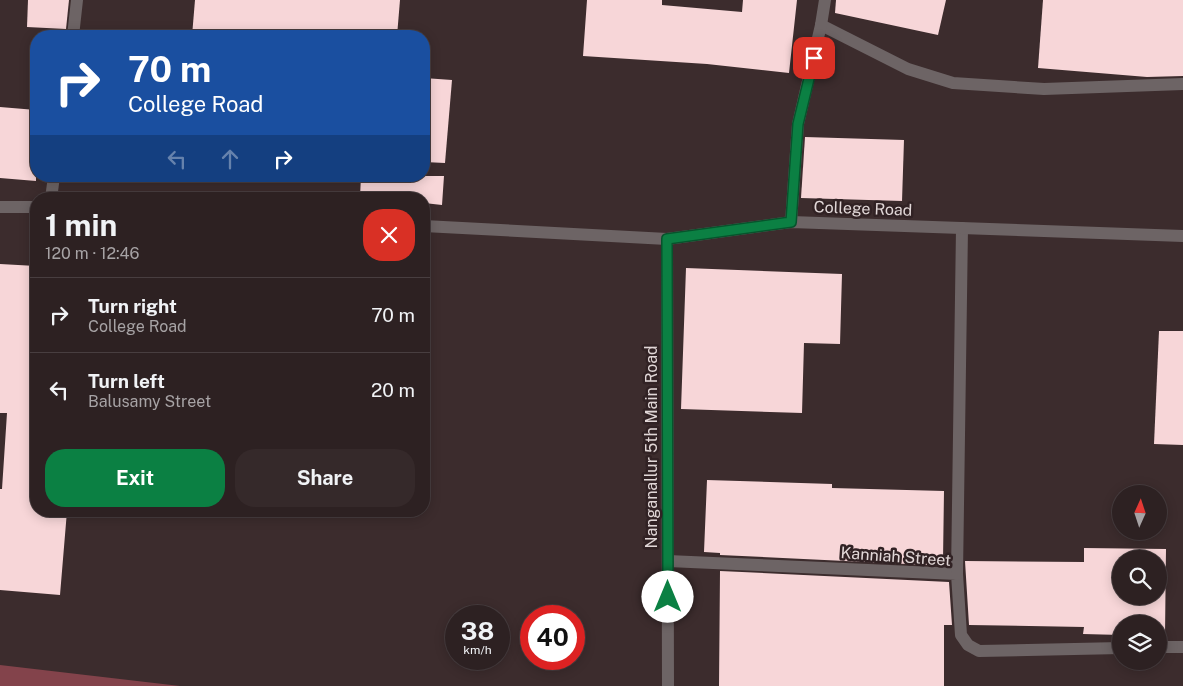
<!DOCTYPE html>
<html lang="en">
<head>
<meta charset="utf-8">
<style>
	:root { --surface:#2d2122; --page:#35292a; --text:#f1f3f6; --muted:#a7a3a5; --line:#483e40; --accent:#0b8043 }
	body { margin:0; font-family:"Public Sans",sans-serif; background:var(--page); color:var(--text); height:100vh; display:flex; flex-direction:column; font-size:19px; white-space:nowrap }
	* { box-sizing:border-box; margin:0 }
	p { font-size:16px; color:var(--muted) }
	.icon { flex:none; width:28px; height:28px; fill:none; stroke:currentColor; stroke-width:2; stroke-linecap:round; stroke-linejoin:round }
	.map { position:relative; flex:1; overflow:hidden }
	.panel { position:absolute; left:30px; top:192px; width:400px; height:325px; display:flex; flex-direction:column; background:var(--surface); border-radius:20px; box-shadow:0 2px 12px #0003,0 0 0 1px var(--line) }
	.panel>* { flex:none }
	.guide { position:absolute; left:30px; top:30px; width:400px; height:152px; border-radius:20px; box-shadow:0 2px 12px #0003,0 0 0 1px var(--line); background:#1a4fa0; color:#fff; overflow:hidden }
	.needle { width:32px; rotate:3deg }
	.fabs { position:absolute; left:1112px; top:485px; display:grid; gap:10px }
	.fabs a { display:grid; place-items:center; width:55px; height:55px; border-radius:50%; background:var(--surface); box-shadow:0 2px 12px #0003,0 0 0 1px var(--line); font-size:25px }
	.speed { position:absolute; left:445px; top:605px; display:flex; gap:10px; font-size:25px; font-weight:700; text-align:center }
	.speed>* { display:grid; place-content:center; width:65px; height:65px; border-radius:50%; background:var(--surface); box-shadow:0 2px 12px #0003,0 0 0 1px var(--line); line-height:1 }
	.speed small { font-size:12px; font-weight:400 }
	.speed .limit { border:8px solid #d22; background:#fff; color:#111 }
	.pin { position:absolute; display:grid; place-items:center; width:42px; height:42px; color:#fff; margin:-21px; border-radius:10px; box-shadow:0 2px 8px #0006 }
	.me { position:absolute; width:55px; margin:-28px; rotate:0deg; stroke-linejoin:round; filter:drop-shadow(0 0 4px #0008) }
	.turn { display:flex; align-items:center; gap:18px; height:105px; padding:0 15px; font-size:22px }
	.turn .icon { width:65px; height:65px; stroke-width:2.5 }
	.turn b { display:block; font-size:35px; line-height:42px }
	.lanes { display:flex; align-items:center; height:48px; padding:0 15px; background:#0003; justify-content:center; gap:25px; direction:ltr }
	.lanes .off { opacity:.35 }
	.round { display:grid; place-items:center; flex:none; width:52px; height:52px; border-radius:20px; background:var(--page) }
	.summary { display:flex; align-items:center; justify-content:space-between; height:85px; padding:0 15px }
	h1 { font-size:30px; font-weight:700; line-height:38px }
	.button { display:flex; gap:10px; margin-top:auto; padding:10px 15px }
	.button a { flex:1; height:58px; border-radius:20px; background:var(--accent); color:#fff; font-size:20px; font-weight:700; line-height:58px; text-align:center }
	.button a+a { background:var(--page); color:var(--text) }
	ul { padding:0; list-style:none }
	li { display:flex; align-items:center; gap:15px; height:75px; padding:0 15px; border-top:1px solid var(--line) }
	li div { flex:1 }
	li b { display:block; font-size:19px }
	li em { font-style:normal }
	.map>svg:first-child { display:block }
	.green { fill:#83434b }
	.building { fill:#f7d6d8; fill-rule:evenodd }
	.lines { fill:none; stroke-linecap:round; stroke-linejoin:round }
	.minor { stroke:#6d6465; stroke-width:12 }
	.tertiary { stroke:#6d6465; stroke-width:12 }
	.route-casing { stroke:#07532c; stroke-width:12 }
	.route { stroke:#0b8043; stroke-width:9 }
	.labels { text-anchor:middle; stroke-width:5; stroke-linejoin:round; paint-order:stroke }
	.street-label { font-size:16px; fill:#e1d7d7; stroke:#312224 }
</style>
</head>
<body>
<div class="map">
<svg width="1183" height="686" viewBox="0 0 1183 686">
	<rect width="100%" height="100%" fill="#3c2c2d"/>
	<polygon class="green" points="0,665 180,686 0,686"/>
	<g class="building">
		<polygon points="28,0 69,0 66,29 27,27"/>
		<polygon points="195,0 400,0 397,36 192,36"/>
		<polygon points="587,0 662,0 662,5 742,12 743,0 797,0 789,73 707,64 583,56"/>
		<polygon points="836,0 946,0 938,35 835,13"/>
		<polygon points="1043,0 1183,0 1183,76 1147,77 1038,68"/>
		<polygon points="424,78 452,80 445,163 424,162"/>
		<polygon points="0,107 36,110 36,181 0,178"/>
		<polygon points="805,137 904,140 902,201 801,198"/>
		<polygon points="361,176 444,176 442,205 424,203 424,199 360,197"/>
		<polygon points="0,264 36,266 36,511 67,511 60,595 0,590 0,489 2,489 7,413 0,413"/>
		<polygon points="686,268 842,274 840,344 804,343 802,413 681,409"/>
		<polygon points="1159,331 1183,331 1183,445 1154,444"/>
		<polygon points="707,480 832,484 832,488 944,491 943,561 949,561 949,566 720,555 720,553 704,552"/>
		<path d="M 1084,548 L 1166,549 L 1165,635 L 1159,635 L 1159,624 L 1121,624 L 1121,635 L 1083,634 L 1084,627 L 969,625 L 965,561 L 1084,562 ZM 1121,559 L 1159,559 L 1159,596 L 1121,596 Z"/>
		<polygon points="720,571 949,582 952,625 944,625 944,686 719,686"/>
	</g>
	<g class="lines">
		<g class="minor">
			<polyline points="821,25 908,69 953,83 1044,89 1183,84"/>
			<polyline points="73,36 77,0"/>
			<polyline points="51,199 54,176"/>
			<polyline points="0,207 36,207"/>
			<polyline points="424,226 667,239"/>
			<polyline points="668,561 957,574 961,635 968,645 979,651 1121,648"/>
			<polyline points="957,574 962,228"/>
			<polyline points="1159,647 1183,647"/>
		</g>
		<g class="tertiary">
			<polyline points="791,222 798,124 821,25 825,0"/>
			<polyline points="668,686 667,239 791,222 1183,236"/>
		</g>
	</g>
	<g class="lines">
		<defs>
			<polyline id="route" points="668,597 667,239 791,222 798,124 814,58"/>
		</defs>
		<use href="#route" class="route-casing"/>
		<use href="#route" class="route"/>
	</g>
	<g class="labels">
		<g class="street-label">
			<text transform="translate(863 208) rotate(2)" y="6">College Road</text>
			<text transform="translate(651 447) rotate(-90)" y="6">Nanganallur 5th Main Road</text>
			<text transform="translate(896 556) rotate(4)" y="6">Kanniah Street</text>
		</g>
	</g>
</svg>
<div class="fabs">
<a><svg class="needle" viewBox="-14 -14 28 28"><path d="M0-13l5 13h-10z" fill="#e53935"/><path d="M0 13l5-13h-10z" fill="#a7a3a5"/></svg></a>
<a><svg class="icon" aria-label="search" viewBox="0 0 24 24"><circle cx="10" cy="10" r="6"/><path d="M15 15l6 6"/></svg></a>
<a><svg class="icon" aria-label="layers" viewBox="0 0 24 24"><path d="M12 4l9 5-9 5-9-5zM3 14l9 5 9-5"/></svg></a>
</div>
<div class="speed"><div>38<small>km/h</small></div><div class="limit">40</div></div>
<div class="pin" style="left:814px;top:58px;background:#d93025"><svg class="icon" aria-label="arrive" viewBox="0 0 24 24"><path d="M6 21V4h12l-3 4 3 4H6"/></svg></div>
<svg class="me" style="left:668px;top:597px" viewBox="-20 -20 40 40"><circle r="19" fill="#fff"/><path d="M0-13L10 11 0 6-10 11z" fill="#0b8043"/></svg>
<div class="guide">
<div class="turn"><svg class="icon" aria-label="right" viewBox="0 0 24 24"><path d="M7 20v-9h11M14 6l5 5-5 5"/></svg><div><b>70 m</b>College Road</div></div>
<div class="lanes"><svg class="icon off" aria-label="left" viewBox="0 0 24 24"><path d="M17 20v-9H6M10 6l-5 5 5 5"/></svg><svg class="icon off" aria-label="ahead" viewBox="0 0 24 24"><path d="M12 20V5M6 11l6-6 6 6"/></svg><svg class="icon" aria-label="right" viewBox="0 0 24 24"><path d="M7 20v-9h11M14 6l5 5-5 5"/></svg></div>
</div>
<section class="panel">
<div class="summary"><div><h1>1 min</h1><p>120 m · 12:46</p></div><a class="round" style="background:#d93025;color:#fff"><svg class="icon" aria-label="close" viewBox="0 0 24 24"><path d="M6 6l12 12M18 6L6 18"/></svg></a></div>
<ul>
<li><svg class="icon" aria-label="right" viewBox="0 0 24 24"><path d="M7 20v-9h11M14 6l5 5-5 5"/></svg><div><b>Turn right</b><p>College Road</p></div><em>70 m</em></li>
<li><svg class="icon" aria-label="left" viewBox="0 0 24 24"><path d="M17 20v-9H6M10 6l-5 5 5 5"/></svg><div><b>Turn left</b><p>Balusamy Street</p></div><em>20 m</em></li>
</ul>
<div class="button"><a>Exit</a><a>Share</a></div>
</section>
</div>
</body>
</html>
